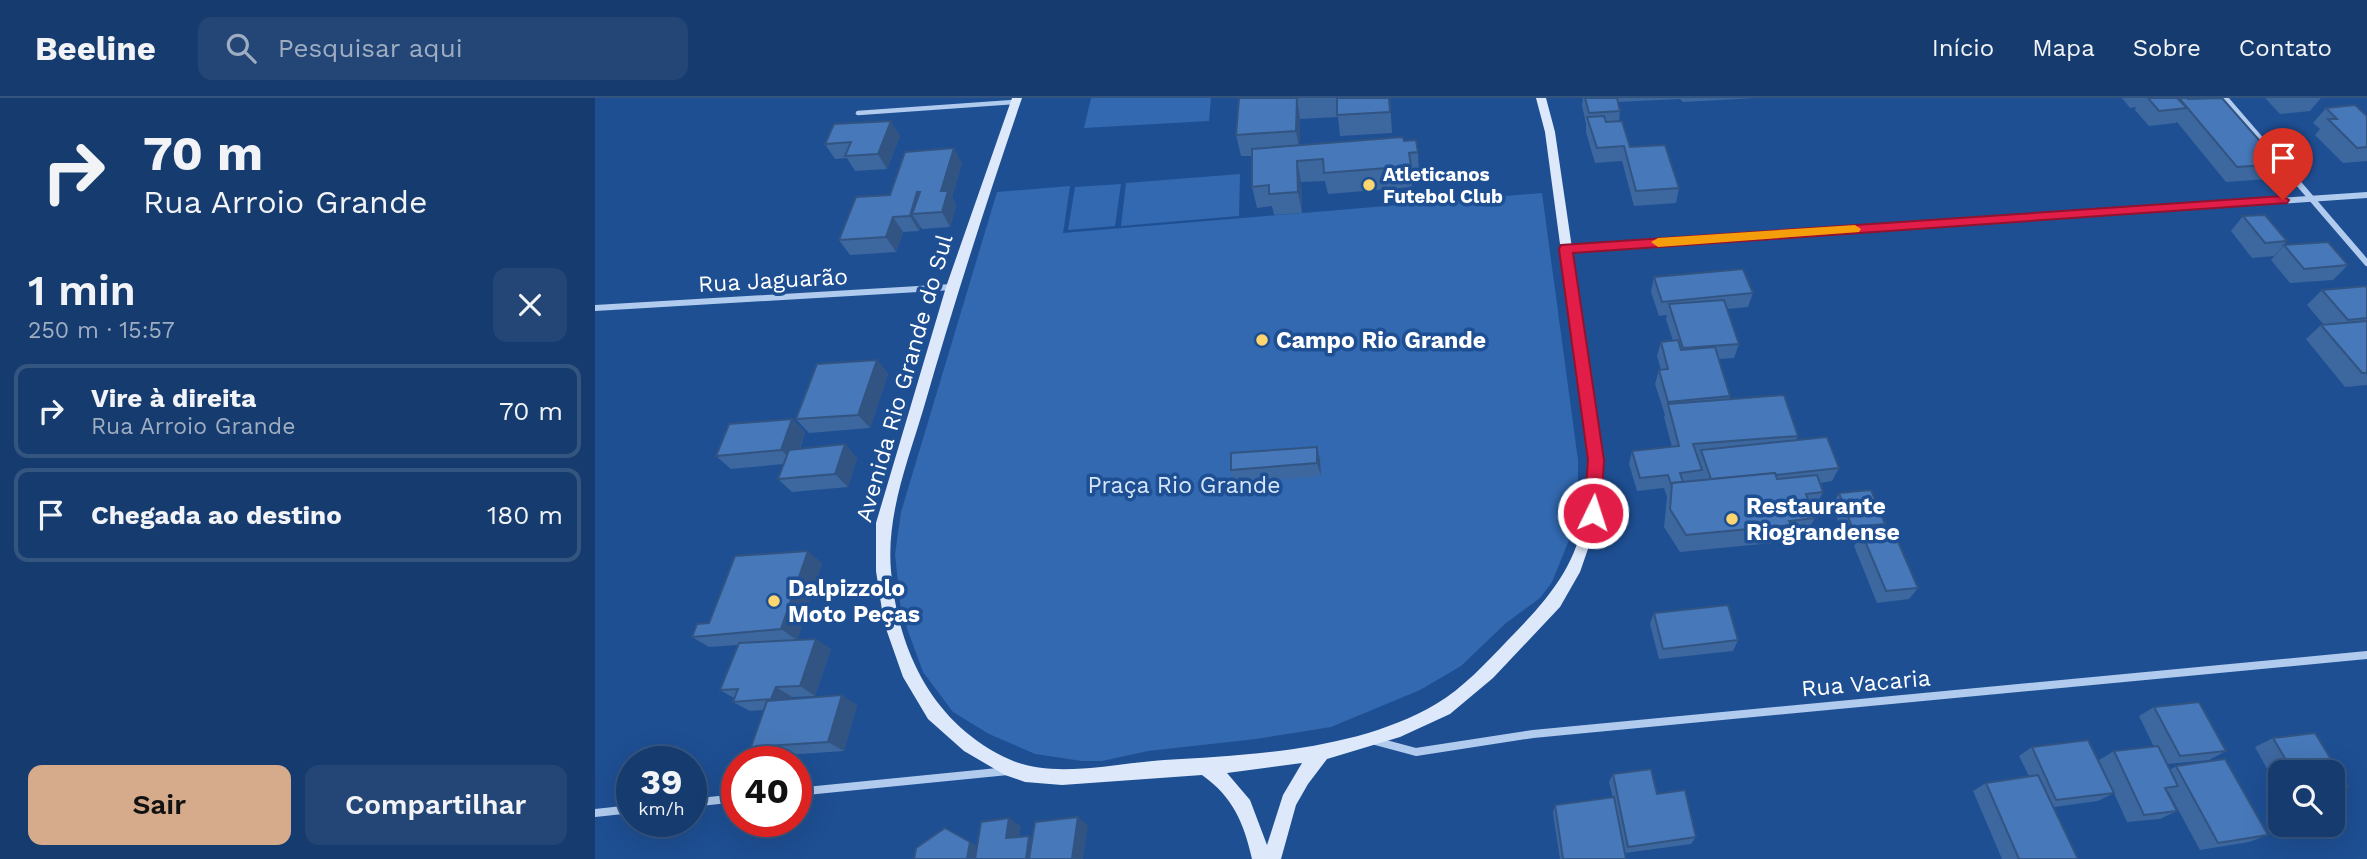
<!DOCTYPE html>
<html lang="pt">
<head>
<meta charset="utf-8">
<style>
	:root { --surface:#163b6e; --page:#234676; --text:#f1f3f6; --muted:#9eadc2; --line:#355581; --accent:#d6ab8b }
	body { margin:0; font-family:"Work Sans",sans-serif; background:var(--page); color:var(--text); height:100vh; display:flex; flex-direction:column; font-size:26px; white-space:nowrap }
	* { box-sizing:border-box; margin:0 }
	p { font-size:23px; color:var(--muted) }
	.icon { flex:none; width:38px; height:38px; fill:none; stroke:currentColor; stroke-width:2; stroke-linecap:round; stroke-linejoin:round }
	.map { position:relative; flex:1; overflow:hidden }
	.sheet { display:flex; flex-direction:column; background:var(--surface); width:595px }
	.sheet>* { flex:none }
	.hud { background:#163b6e; color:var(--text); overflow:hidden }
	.buttons { position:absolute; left:1673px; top:662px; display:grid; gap:14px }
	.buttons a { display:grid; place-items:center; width:77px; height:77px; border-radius:14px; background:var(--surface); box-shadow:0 7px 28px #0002,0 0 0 2px var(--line); font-size:35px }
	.speed { position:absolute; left:21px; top:648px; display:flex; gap:14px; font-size:35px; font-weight:700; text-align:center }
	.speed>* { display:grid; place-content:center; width:91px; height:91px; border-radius:50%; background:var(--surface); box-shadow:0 7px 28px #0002,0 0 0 2px var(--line); line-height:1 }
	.speed small { font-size:18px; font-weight:400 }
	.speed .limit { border:10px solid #d22; background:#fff; color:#111 }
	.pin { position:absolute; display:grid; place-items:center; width:60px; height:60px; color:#fff; margin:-72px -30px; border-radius:50% 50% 50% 0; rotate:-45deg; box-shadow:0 0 7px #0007 }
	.pin .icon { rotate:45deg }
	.me { position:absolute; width:77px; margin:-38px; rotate:4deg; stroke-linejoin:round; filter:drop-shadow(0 0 5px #0008) }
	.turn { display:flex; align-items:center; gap:24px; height:147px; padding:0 28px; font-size:32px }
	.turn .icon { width:91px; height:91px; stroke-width:2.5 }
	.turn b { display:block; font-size:49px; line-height:60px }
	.round { display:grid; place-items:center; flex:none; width:74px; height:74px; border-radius:14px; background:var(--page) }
	.headline { display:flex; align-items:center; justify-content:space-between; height:119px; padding:0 28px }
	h1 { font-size:42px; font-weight:600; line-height:52px }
	.primary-button { display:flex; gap:14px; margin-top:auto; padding:14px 28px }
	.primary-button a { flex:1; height:80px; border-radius:14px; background:var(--accent); color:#111; font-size:28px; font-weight:600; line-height:80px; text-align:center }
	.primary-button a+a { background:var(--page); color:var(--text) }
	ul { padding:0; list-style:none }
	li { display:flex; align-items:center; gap:21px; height:94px; margin:0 14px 10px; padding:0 14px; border:4px solid var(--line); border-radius:14px }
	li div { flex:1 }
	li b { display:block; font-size:26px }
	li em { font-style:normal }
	header { display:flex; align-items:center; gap:42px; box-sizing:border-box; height:98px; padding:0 35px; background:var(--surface); border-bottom:2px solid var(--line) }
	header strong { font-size:33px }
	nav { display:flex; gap:38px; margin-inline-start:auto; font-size:24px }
	.search { width:490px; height:63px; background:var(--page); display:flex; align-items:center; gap:18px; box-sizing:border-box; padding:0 24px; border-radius:14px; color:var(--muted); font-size:26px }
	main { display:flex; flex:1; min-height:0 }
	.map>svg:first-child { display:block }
	.green { fill:#3269b0 }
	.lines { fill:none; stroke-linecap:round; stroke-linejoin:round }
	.lane { stroke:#b0cbee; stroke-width:4.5 }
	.street-far1 { stroke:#b0cbee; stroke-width:6 }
	.street { stroke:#b0cbee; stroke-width:8 }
	.secondary { fill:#dde9fa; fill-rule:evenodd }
	.wall { fill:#3d679f }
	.shaded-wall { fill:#325482 }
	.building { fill:#4778b9; stroke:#325482; stroke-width:2 }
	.route { fill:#e11d48; stroke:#92132f; stroke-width:2 }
	.slow { fill:#f59e0b }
	.poi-dot { fill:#fdd66f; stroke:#1e4f93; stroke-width:2.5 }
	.labels { text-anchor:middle; stroke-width:7; stroke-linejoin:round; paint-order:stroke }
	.far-poi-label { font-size:19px; font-weight:bold; fill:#fff; stroke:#1e4f93; text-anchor:start }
	.street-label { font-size:23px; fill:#fff; stroke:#1e4f93 }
	.poi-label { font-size:23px; font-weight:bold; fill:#fff; stroke:#1e4f93; text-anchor:start }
	.park-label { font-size:23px; fill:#d6e6fa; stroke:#1e4f93 }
</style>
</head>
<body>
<header>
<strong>Beeline</strong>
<div class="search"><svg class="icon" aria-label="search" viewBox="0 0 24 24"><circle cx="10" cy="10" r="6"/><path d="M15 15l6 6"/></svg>Pesquisar aqui</div>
<nav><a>Início</a><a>Mapa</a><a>Sobre</a><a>Contato</a></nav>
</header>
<main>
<section class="sheet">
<div class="hud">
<div class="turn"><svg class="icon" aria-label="right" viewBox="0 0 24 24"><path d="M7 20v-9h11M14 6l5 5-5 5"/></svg><div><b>70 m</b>Rua Arroio Grande</div></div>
</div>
<div class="headline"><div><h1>1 min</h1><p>250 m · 15:57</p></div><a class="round"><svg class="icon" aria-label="close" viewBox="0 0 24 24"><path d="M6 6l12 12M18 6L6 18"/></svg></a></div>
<ul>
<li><svg class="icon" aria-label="right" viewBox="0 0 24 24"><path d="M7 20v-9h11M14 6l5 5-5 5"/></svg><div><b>Vire à direita</b><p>Rua Arroio Grande</p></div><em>70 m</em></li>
<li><svg class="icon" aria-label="arrive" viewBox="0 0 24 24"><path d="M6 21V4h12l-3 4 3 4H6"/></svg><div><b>Chegada ao destino</b></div><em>180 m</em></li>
</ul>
<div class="primary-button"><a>Sair</a><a>Compartilhar</a></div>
</section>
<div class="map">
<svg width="1772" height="761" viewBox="0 0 1772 761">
	<rect width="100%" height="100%" fill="#1e4f93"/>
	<g class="green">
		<polygon points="496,0 616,0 614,23 489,30"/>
		<polygon points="645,76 644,118 526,128 531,85"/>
		<polygon points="526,86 520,128 473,132 480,89"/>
		<polygon points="475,88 468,135 947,95 983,362 983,420 957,484 945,500 911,525 866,568 825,592 736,629 661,641 553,653 507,663 487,663 440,656 394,636 358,614 328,574 306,514 300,456 306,414 402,94"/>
	</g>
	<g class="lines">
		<polyline class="lane" points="263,15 419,4"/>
		<g class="street-far1">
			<polyline points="1630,0 1772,165"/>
			<polyline points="970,151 1772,97"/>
			<polyline points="0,210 357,189"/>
		</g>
		<g class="street">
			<polyline points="780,643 821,654 938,636 1772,557"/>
			<polyline points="201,694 413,673"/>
			<polyline points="96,705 142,700"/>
			<polyline points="0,715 37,711"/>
		</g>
		<path class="secondary" d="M 417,0 L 427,0 C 392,102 359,205 329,309 C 313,363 291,417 296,473 C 303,554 339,628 416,662 C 458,681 523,665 569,662 C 657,657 763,652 841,606 C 868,590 890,566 912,543 C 952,502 980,472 991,413 C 994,397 993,379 994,362 L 950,34 L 941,0 L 951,0 L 960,34 L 1008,362 L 1007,402 L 1003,422 L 985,474 L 965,509 L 898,580 L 855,616 L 805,639 L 732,661 L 713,686 L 701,707 L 686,761 L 657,761 C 649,725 638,699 607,677 L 467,687 L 430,684 L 410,677 L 369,653 L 333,621 L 308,579 L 289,525 L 281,473 L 281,425 L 351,189 ZM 707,665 L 688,697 L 672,747 L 655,702 L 632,675 Z"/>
	</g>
	<g class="wall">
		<polygon points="644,0 795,0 797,35 745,38 743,19 705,21 705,47 809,43 823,54 824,76 816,76 817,89 733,96 730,83 706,84 707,115 679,117 677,108 662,110 657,89 657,58 646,58 641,37"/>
		<polygon points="988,0 1161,0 1088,4 1085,1 1023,4 1025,13 1024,23 1035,49 1084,90 1081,105 1039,108 1027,63 1000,65 991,34 991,26 987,7"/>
		<polygon points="1527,0 1592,0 1685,66 1673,81 1631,84 1582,24 1581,25 1554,28 1540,12 1541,9 1535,10"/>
		<polygon points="1670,0 1726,0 1715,13 1685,16"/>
		<polygon points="1731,10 1772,18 1772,63 1748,65 1720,37 1725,31 1718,25"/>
		<polygon points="305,38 292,71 260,73 252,60 240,61 230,46"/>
		<polygon points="367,65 357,99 361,107 355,129 327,131 325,128 324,133 308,134 301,154 255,157 244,142 295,97"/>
		<polygon points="1648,118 1692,143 1679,158 1657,160 1636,133"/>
		<polygon points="1689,147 1753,167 1738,182 1695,185 1676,162"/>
		<polygon points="1059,179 1158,195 1153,209 1132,211 1144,246 1139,260 1124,261 1135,298 1134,301 1203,338 1201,343 1244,370 1237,383 1225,385 1228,394 1219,412 1217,412 1220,420 1210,438 1189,440 1187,444 1085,454 1069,429 1072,399 1069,390 1042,393 1034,366 1037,353 1077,349 1069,319 1070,317 1060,286 1064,272 1066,272 1062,258 1066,244 1078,243 1071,221 1072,217 1064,218 1056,194"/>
		<polygon points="1772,188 1772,287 1750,289 1711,241 1726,227 1729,227 1712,207 1727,192"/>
		<polygon points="282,262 293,276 275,330 214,335 201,321"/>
		<polygon points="197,321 210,334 205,351 250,346 262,360 253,389 197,394 183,381 189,366 136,371 121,358"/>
		<polygon points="722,349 725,362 726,378 641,385 636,372"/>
		<polygon points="1244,395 1290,426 1285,434 1323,490 1314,501 1282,505 1259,448 1264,440 1250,441 1237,408"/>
		<polygon points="227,465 202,542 236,551 220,598 197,599 196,601 262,607 249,653 174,658 156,649 169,612 155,613 138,604 139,600 125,592 143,547 114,549 97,539 114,525"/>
		<polygon points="1059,515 1143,542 1138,553 1064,561 1055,526"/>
		<polygon points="1559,609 1631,653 1614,662 1572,666 1575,672 1581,668 1673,737 1654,744 1605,752 1573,693 1572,694 1582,713 1565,721 1532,724 1504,662 1519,653 1559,649 1544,618"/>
		<polygon points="1720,635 1753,689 1738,696 1738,674 1685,674 1685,694 1660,649 1678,640"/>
		<polygon points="1437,649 1519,695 1503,703 1459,709 1483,761 1407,761 1378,693 1391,685 1434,678 1424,658"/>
		<polygon points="1018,676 1062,696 1101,739 1096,746 1030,755 1031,761 965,761 958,715 960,707 1018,700 1014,684"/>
	</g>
	<g class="shaded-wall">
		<polygon points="702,0 705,21 705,55 701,33"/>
		<polygon points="296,23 305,38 292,71 283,56"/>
		<polygon points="359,50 367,65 357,99 361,107 355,129 347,114 346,93"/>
		<polygon points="702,63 706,84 707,115 703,94"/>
		<polygon points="322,94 331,109 317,116 325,128 324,133 315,118"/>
		<polygon points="298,119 308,134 301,154 291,139"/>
		<polygon points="282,262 293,276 275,330 263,317"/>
		<polygon points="197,321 210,334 200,365 186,352"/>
		<polygon points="250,346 262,360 253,389 240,376"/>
		<polygon points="722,349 725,362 726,378 722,365"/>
		<polygon points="213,453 227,465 202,542 186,531"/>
		<polygon points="221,541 236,551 220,598 205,588"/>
		<polygon points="181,589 197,599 192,611 176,601"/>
		<polygon points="247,597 262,607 249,653 233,644"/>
		<polygon points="483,719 493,727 488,761 477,761"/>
		<polygon points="414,720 426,728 423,747 411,740"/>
		<polygon points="434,738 445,745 443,761 431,761"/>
		<polygon points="375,744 388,751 386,761 372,761"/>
	</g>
	<g class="building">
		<polygon points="644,0 702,0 701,33 641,37"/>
		<polygon points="742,0 794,0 795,14 742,17"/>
		<polygon points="990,0 1022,0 1025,13 994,15"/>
		<polygon points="1553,0 1592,0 1593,1 1627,0 1685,66 1642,69 1585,1 1583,1 1592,10 1564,13"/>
		<polygon points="1760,7 1772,18 1772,49 1762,50 1733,21 1742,21 1731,10"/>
		<polygon points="1009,18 1011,24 1027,23 1035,49 1070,47 1084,90 1041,93 1029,48 1002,50 992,19"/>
		<polygon points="296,23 283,56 250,58 256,44 230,46 239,26"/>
		<polygon points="808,39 809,43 821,42 823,54 814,55 816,68 729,75 728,61 702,63 703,94 674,96 674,87 657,89 657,51"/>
		<polygon points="359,50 346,93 353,93 347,114 317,116 325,94 322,94 315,118 298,119 291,139 244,142 261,99 295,97 310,54"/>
		<polygon points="1670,117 1692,143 1670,145 1648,118"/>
		<polygon points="1733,144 1753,167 1709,171 1689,147"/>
		<polygon points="1148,171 1158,195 1067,204 1059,179"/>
		<polygon points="1772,188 1772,220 1753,222 1727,192"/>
		<polygon points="1129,202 1144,246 1088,250 1074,206"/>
		<polygon points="1772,223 1772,275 1767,275 1726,227"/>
		<polygon points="1083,242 1086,252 1120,249 1135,298 1073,304 1064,272 1073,271 1066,244"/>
		<polygon points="282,262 263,317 201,321 222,266"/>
		<polygon points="1189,297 1203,338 1098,346 1107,372 1085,375 1088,384 1077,385 1076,386 1073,377 1045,380 1037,353 1084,348 1073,306"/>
		<polygon points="197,321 186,352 121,358 134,326"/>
		<polygon points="1232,339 1244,370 1181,377 1180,375 1116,381 1106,352"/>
		<polygon points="250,346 240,376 183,381 194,352"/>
		<polygon points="722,349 722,365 636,372 636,355"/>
		<polygon points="1180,375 1182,381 1222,377 1228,394 1211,396 1220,420 1194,423 1196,427 1091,437 1075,411 1077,385"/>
		<polygon points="1276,392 1290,426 1257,429 1244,395"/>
		<polygon points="1298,432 1323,490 1291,493 1267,436"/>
		<polygon points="213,453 186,531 97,539 102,526 114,525 140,458"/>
		<polygon points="1133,507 1143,542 1068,551 1059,515"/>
		<polygon points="221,541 205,588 181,589 176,601 138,604 143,591 125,592 144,545"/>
		<polygon points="247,597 233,644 156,649 172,603"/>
		<polygon points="1604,604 1631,653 1585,658 1559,609"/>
		<polygon points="1720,635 1753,689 1738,692 1738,674 1698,674 1678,640"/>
		<polygon points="1493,642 1519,695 1461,702 1437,649"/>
		<polygon points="1563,648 1583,688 1570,690 1582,713 1549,717 1519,653"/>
		<polygon points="1630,661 1673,737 1623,745 1581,668"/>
		<polygon points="1056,671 1062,696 1090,692 1101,739 1033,749 1018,676"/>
		<polygon points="1443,677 1483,761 1424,761 1391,685"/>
		<polygon points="1019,699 1031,761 968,761 960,707"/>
		<polygon points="483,719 477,761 434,761 440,724"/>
		<polygon points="414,720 411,740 434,738 431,761 380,761 386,724"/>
		<polygon points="350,730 375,744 372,761 319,761 321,750"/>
	</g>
	<polygon class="route" points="1688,98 1694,102 1692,105 978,155 1009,362 1006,415 1003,420 992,420 989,415 993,362 964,151 966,147"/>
	<polygon class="slow" points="1260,127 1266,131 1264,134 1063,149 1056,144 1063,140"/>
	<g class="poi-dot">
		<circle cx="774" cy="87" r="7"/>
		<circle cx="667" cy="242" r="7"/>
		<circle cx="1137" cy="421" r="7"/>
		<circle cx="179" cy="503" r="7"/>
	</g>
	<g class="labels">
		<g class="far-poi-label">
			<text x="788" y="83">Atleticanos<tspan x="788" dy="22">Futebol Club</tspan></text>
		</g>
		<g class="street-label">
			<text transform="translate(178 182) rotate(-3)" y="8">Rua Jaguarão</text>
			<text transform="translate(309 280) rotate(-74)" y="8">Avenida Rio Grande do Sul</text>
			<text transform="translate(1271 585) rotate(-5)" y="8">Rua Vacaria</text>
		</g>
		<g class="poi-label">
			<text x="681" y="250">Campo Rio Grande</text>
			<text x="1151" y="416">Restaurante<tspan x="1151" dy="26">Riograndense</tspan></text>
			<text x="193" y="498">Dalpizzolo<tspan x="193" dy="26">Moto Peças</tspan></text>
		</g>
		<g class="park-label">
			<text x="589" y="395">Praça Rio Grande</text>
		</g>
	</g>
</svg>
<div class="buttons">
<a><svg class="icon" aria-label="search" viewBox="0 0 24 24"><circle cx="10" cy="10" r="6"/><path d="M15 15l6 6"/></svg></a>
</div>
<div class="speed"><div>39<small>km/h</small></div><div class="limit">40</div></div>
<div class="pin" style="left:1688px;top:102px;background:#d93025"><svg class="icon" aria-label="arrive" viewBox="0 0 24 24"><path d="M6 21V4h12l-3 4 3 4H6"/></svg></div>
<svg class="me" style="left:998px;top:415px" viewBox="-20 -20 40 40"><circle r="17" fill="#e11d48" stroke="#fff" stroke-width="3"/><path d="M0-11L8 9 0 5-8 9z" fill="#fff"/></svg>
</div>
</main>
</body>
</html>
